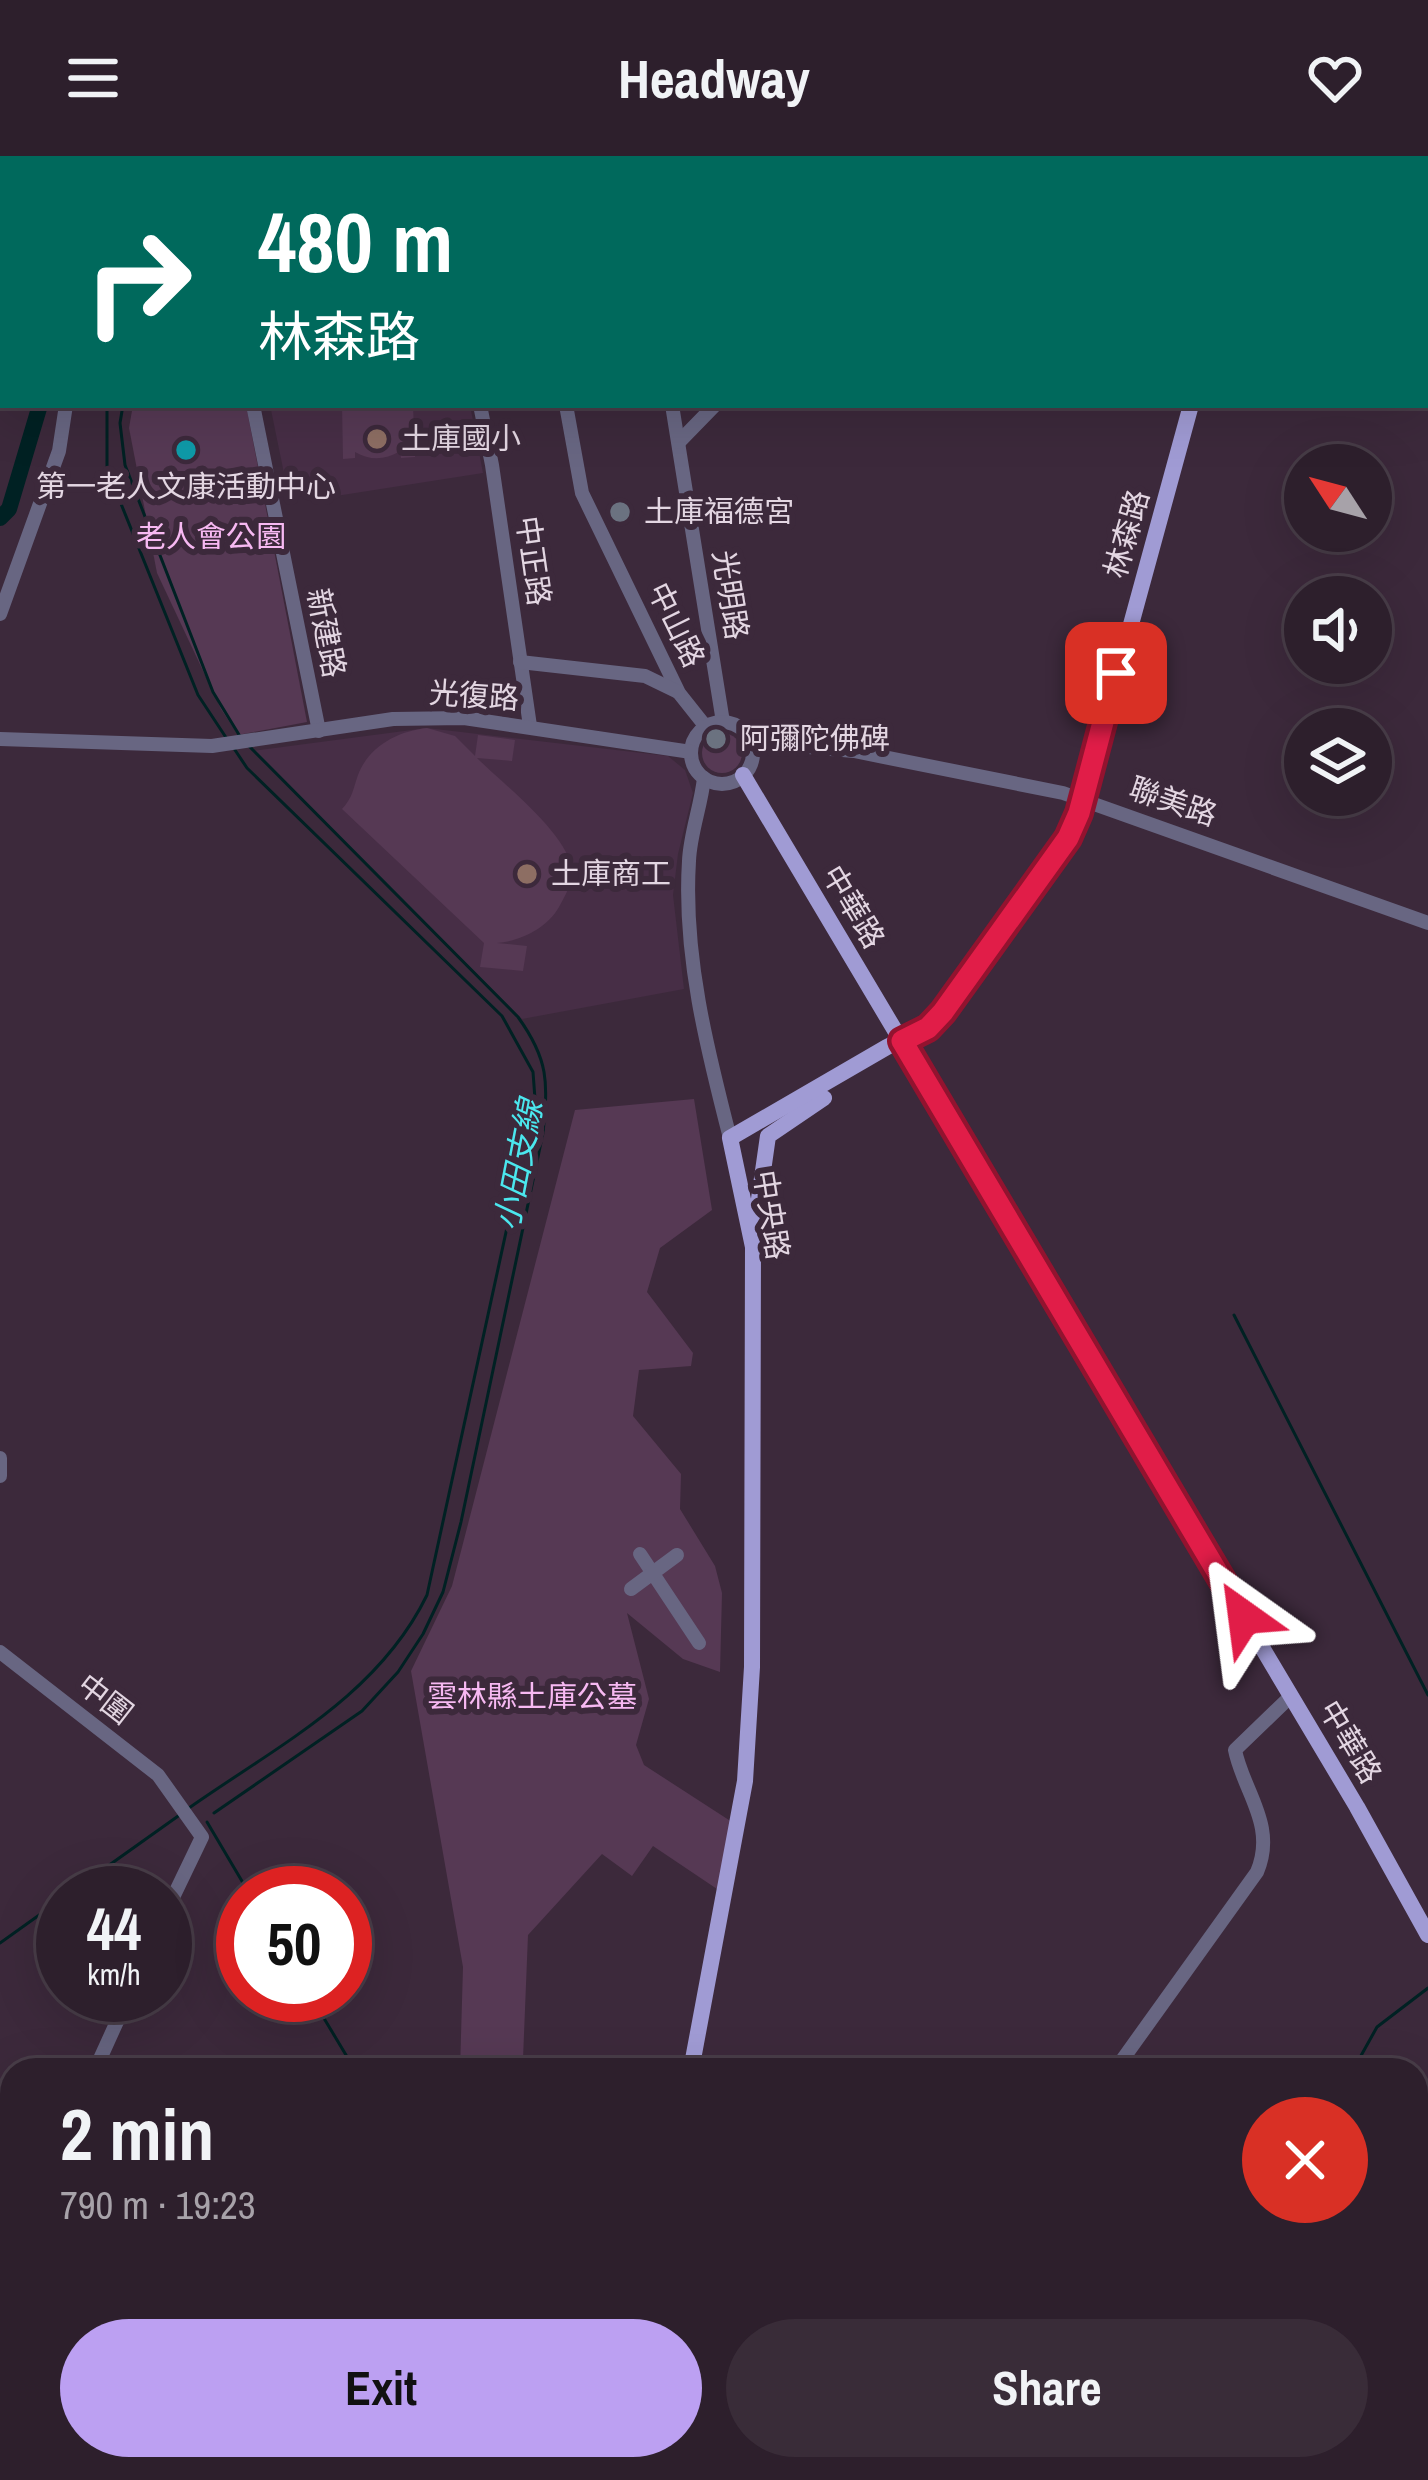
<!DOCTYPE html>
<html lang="en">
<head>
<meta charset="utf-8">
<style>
	:root { --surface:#2d1f2c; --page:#392c38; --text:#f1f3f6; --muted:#a7a2a9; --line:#483d48; --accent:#bca0f2 }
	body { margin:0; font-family:"Archivo Narrow","Noto Sans TC",sans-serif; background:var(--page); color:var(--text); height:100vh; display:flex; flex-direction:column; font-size:45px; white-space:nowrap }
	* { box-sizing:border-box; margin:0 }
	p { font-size:39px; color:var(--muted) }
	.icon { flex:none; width:66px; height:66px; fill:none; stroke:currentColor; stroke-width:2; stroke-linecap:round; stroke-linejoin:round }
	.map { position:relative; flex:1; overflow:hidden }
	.sheet { position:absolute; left:0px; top:1902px; width:1428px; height:423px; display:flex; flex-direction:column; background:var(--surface); border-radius:36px 36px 0 0; box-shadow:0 12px 48px #0002,0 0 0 3px var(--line) }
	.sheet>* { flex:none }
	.hud { position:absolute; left:0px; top:0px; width:1428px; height:252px; box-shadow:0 12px 48px #0002,0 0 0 3px var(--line); background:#00695c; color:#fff; overflow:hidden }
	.needle { width:78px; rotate:306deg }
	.buttons { position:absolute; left:1284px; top:288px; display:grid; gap:24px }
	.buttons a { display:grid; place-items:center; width:108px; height:108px; border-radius:50%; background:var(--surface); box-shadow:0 12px 48px #0002,0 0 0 3px var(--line); font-size:60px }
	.speed { position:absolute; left:36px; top:1710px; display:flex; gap:24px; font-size:60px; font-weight:700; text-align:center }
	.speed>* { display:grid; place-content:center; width:156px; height:156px; border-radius:50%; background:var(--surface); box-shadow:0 12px 48px #0002,0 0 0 3px var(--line); line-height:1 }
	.speed small { font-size:30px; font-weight:400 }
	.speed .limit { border:18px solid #d22; background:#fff; color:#111 }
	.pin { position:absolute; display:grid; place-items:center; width:102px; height:102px; color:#fff; margin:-51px; border-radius:24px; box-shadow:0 6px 18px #0006 }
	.me { position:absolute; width:132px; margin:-66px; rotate:329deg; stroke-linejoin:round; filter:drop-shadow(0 0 9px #0008) }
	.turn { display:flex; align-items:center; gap:42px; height:252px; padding:0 60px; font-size:54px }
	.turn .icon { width:156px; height:156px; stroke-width:2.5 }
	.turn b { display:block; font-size:84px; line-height:102px }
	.round { display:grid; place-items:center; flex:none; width:126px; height:126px; border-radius:63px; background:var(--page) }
	.head { display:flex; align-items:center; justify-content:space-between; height:204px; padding:0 60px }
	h1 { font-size:72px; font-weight:800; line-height:90px }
	.action { display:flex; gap:24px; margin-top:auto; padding:24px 60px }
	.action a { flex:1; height:138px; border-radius:72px; background:var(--accent); color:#111; font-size:48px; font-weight:800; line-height:138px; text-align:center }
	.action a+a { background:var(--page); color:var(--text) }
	header { display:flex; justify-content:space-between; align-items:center; height:156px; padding:0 60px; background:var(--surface); font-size:54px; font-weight:800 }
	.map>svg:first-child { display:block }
	.built { fill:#472e46 }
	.green { fill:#563954 }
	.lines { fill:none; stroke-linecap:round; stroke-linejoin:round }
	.stream { stroke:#002123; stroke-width:3 }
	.river { stroke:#002123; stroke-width:16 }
	.minor { stroke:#686682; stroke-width:14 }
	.major { stroke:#a09bd4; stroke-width:16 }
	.route-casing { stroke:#92132f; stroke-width:30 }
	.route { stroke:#e11d48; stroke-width:21 }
	.education-dot { fill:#8d6e63; stroke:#3c293b; stroke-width:4.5 }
	.culture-dot { fill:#0f9aa8; stroke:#3c293b; stroke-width:4.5 }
	.worship-dot { fill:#6b7280; stroke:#3c293b; stroke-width:4.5 }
	.labels { text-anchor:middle; stroke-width:12; stroke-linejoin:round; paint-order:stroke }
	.poi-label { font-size:30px; fill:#e3d6e2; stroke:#3c293b; text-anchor:start }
	.street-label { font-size:30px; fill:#e3d6e2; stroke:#3c293b }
	.park-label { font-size:30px; fill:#f7b9f2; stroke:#3c293b }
	.water-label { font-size:33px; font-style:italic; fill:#4be7ee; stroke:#3c293b }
</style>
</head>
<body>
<header><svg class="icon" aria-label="menu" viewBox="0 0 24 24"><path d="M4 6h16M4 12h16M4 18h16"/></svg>Headway<svg class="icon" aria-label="heart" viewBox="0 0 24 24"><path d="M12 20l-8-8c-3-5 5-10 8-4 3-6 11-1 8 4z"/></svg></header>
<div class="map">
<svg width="1428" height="2324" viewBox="0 0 1428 2324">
	<rect width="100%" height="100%" fill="#3c293b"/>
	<g class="built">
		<polygon points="270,249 470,249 483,317 336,340 328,321 286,327"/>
		<polygon points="427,572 668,600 685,614 693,637 678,698 673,739 684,833 522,863 252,595"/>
	</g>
	<g class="green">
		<polygon points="133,249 246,249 307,566 238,579 221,553 157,417 129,272"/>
		<path d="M 342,249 L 413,249 L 415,301 L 401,302 L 400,295 C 385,304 371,305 355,296 L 355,302 L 343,303 Z"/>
		<path d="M 427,572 L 455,580 L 475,600 L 478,579 L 515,584 L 512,605 L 477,602 C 502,627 571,680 572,716 C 572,728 565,740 559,751 C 547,772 521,785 497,787 L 527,790 L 523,815 L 480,811 L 484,787 L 342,653 C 353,641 353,633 358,619 C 369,590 398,575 427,572 Z"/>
		<circle cx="722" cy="597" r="20"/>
		<polygon points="694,943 712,1054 660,1092 647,1136 693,1197 691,1210 639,1214 633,1260 681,1318 680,1353 715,1410 722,1437 720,1516 683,1503 627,1457 649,1543 636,1589 644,1609 732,1666 720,1735 653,1690 632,1720 602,1698 528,1779 523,1903 541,1914 460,1914 463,1811 411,1515 452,1430 575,954"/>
	</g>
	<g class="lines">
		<g class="stream">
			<polyline points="133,0 134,3"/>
			<polyline points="146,0 147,3"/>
			<polyline points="107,249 107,313 198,539 227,583"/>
			<polyline points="123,249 120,267 125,309 213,536 241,582"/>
			<polyline points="1234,1159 1428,1539"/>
			<path d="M 189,1652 C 277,1590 378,1540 427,1439 L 535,943 L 533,916 L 502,860 L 247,612 L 233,591"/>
			<path d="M 214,1657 L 362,1555 L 398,1516 L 423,1478 L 443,1436 L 461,1366 L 543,977 C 548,926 549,904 518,861 L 248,589"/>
			<polyline points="207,1666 249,1737"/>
			<polyline points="70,1737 181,1658"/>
			<polyline points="0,1787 63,1742"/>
			<polyline points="310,1839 355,1914"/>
			<polyline points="1353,1914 1377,1871 1428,1832"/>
			<polyline points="255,2324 263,2313"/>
			<polyline points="472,2324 478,2313"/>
			<polyline points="1118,2324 1124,2313"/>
		</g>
		<g class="river">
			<polyline points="46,0 47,3"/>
			<polyline points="0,362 9,353 40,249"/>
		</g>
		<g class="minor">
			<polyline points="203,0 203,3"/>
			<polyline points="431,0 432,3"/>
			<polyline points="531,0 532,3"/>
			<polyline points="627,0 628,3"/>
			<polyline points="909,0 914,3"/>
			<polyline points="474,3 485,0"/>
			<polyline points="0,144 3,143"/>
			<polyline points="253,249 319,575"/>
			<polyline points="480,249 492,309 530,570"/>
			<polyline points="566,249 582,337 679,537 706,571"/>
			<polyline points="672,249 723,566"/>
			<polyline points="679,286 715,249"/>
			<polyline points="0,458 59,295 66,249"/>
			<polyline points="520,506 645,520 678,536"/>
			<circle cx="722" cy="597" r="31"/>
			<polyline points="0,583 212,590 393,563 464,562 691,596"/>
			<polyline points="751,586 854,595 1063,637 1428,767"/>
			<path d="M 704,622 C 701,650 690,678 689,705 C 683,798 707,893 730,982"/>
			<polyline points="0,1302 0,1320"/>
			<polyline points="640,1398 699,1487"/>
			<polyline points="631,1433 677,1399"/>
			<polyline points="0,1496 158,1619 202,1681 165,1758"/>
			<polyline points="95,1914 129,1839"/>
			<path d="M 1115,1914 L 1257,1716 C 1277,1669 1243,1635 1235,1594 L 1291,1540"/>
			<polyline points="0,2101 12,2077"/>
			<polyline points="484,2324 489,2313"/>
			<polyline points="841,2324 849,2313"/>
		</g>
		<g class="major">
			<polyline points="1259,3 1259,0"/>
			<polyline points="743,619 1357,1651 1428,1779"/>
			<polyline points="755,1071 768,980 824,942"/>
			<polyline points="691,1914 745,1625 752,1511 753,1091 730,982 887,891 928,871 1068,682 1083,644 1191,249"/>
			<polyline points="607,2324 608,2313"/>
		</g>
	</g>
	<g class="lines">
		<defs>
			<polyline id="route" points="1116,517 1079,657 1068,682 943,856 928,872 902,885 1244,1461"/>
		</defs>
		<use href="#route" class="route-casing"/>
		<use href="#route" class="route"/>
	</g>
	<g class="education-dot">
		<circle cx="377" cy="283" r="12"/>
		<circle cx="527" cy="718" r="12"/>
	</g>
	<circle class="culture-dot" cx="186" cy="294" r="12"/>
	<g class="worship-dot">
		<circle cx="620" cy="356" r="12"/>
		<circle cx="716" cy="583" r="12"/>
	</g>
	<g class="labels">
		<g class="poi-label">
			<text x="401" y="293">土庫國小</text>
			<text x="186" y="341" text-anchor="middle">第一老人文康活動中心</text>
			<text x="644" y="366">土庫福德宮</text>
			<text x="740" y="593">阿彌陀佛碑</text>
			<text x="551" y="728">土庫商工</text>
		</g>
		<g class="street-label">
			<text transform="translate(1127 378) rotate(-74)" y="10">林森路</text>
			<text transform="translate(533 405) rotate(82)" y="10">中正路</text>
			<text transform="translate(730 439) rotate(81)" y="10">光明路</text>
			<text transform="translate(676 469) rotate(64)" y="10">中山路</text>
			<text transform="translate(326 477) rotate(79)" y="10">新建路</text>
			<text transform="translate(474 540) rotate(4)" y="10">光復路</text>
			<text transform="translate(1173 646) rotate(19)" y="10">聯美路</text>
			<text transform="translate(853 751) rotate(59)" y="10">中華路</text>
			<text transform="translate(771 1059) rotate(81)" y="10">中央路</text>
			<text transform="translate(105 1543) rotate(38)" y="10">中圍</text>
			<text transform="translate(1350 1586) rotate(59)" y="10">中華路</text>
		</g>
		<g class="park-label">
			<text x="211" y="391">老人會公園</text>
			<text x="532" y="1551">雲林縣土庫公墓</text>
		</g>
		<g class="water-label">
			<text transform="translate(518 1009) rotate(-79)" y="12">小田支線</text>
		</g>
	</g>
</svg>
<div class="buttons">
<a><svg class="needle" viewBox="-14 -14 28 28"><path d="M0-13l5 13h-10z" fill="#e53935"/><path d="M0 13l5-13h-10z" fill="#a7a2a9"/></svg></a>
<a><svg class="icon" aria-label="sound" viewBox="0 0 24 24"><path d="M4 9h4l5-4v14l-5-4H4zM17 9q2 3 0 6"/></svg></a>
<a><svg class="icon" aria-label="layers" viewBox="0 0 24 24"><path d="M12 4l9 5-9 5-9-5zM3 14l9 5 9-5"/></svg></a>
</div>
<div class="speed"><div>44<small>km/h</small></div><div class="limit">50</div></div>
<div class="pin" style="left:1116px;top:517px;background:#d93025"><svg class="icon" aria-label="arrive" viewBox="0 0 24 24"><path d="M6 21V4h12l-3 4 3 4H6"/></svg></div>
<svg class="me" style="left:1244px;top:1461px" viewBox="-20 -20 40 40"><path d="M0-17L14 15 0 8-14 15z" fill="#e11d48" stroke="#fff" stroke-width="4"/></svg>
<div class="hud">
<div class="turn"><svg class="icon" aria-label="right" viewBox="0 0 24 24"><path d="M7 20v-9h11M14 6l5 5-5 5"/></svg><div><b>480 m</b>林森路</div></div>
</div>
<section class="sheet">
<div class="head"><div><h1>2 min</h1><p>790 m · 19:23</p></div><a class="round" style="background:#d93025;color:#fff"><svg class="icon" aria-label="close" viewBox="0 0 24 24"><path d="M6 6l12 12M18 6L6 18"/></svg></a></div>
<div class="action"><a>Exit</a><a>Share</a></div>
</section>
</div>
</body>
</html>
